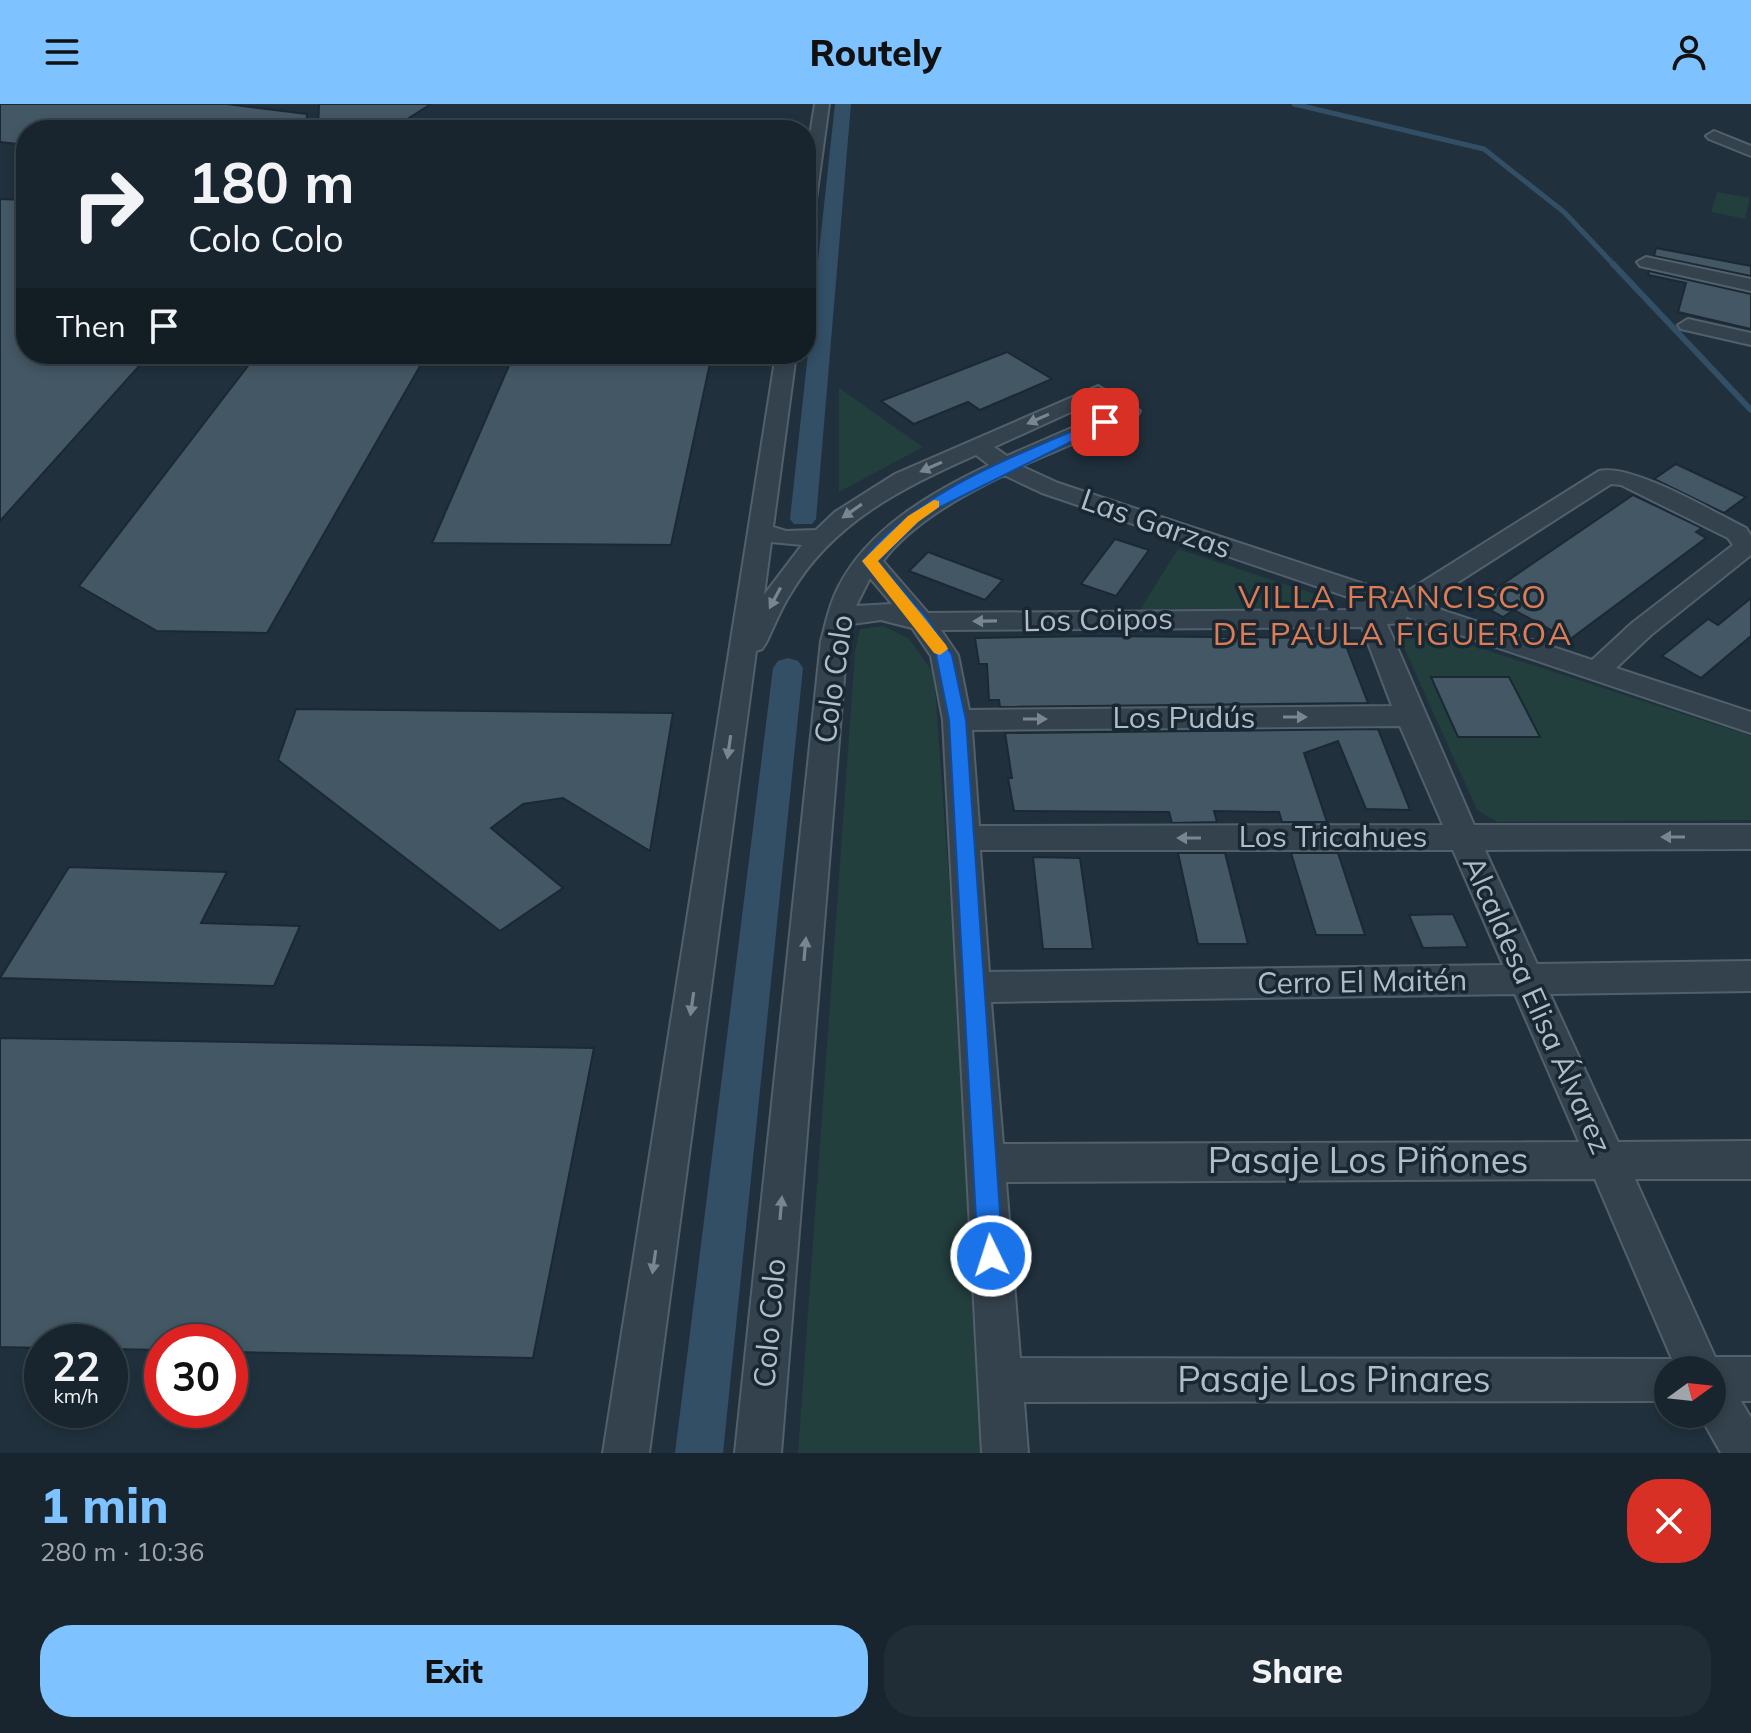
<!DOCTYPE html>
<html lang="en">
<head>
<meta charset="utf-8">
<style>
	:root { --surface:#18252e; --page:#212d36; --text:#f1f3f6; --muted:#9fa5aa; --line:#36424a; --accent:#7ec3ff }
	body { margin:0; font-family:Mulish,sans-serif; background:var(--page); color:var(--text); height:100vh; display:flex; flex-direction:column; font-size:30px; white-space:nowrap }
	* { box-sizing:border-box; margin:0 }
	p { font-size:26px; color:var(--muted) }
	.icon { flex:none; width:44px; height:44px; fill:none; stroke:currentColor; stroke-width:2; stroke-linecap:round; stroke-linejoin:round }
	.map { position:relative; height:1349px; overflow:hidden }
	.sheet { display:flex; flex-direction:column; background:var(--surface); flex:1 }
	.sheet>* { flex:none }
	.guide { position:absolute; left:16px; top:16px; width:800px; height:244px; border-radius:32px; box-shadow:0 4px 12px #0003,0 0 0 2px var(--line); background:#18252e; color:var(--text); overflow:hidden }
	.needle { width:52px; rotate:75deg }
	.controls { position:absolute; left:1654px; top:1252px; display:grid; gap:16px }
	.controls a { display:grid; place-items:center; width:72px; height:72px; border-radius:50%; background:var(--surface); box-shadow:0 4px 12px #0003,0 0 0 2px var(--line); font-size:40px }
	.speed { position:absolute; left:24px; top:1220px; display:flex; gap:16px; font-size:40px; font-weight:700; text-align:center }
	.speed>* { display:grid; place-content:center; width:104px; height:104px; border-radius:50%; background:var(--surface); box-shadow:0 4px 12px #0003,0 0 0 2px var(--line); line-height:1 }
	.speed small { font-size:20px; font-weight:400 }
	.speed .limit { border:12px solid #d22; background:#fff; color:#111 }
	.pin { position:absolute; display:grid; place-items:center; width:68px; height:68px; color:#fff; margin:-34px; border-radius:16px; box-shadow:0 4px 12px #0006 }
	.me { position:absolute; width:88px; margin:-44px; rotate:356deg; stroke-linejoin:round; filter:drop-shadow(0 0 6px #0008) }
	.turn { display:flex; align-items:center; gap:28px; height:168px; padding:0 40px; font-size:36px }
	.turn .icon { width:104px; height:104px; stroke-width:2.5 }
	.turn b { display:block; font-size:56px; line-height:68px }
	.then { display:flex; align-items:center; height:76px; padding:0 40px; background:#0003; gap:16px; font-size:30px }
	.round { display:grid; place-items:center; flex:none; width:84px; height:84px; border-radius:32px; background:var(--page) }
	.head { display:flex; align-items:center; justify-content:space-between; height:136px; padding:0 40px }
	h1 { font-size:48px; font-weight:800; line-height:60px; color:var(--accent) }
	.primary-button { display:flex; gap:16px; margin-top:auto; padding:16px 40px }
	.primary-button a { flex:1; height:92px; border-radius:32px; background:var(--accent); color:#111; font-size:32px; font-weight:800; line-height:92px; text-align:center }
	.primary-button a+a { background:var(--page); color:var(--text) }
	header { display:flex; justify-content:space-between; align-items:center; height:104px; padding:0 40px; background:var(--accent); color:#111; font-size:36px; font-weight:800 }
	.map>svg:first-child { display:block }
	.green { fill:#223e3d }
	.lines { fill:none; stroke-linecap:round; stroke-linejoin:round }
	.stream-far1 { stroke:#324f66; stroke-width:5 }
	.stream { stroke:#324f66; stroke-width:6 }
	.canal { fill:#324f66; fill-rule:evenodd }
	.building { fill:#445764; stroke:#1b2934; stroke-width:2 }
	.street-casing { stroke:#52606b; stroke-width:4 }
	.street { fill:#34424d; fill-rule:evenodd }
	.oneway { fill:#788691 }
	.route { fill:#1a73e8; stroke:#114b97; stroke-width:2 }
	.slow { fill:#f59e0b }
	.labels { text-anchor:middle; stroke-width:7; stroke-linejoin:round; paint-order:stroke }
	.street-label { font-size:30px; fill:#afbdc9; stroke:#192732 }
	.neighbourhood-label { font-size:32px; letter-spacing:2px; fill:#de7c55; stroke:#192732 }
	.near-street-label { font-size:36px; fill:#afbdc9; stroke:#192732 }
</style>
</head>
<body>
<header><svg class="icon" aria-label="menu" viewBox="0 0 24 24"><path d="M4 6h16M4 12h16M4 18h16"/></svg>Routely<svg class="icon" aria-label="person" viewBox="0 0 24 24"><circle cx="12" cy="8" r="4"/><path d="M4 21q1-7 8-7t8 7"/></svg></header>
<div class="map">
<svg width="1751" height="1349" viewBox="0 0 1751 1349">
	<rect width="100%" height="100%" fill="#20313d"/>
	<g class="green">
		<polygon points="1717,88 1750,94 1745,115 1711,108"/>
		<polygon points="839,284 923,343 839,388"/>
		<polygon points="1178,445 1333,496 1336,503 1140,506"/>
		<polygon points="1403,519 1751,632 1751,716 1498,718 1477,706 1397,528"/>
		<polygon points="883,522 908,534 934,569 990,1349 798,1349 855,547 860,525"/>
	</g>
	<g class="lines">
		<polyline class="stream-far1" points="1294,0 1484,45 1564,108 1615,162"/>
		<polyline class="stream" points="1613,160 1751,306"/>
		<g class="canal">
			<polygon points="835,0 851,0 816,415 812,420 794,420 790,415"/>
			<polygon points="788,554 798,557 803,564 723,1349 675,1349 773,564 778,557"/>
		</g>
	</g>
	<g class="building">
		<polygon points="0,0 227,0 307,10 306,26 26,26 26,41 0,38"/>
		<polygon points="319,0 431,0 390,26 318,26"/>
		<polygon points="0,95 26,96 26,250 150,250 0,417"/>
		<polygon points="1656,144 1751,162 1751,172 1654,152"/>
		<polygon points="1649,167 1751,190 1751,225 1678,208 1686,179 1648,171"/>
		<polygon points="1007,248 1052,275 980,306 968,298 914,320 881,297"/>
		<polygon points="257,250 427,250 267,529 157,527 79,482"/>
		<polygon points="514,250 712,250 671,441 432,439"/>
		<polygon points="1676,360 1746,393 1724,409 1654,375"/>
		<polygon points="1633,391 1702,424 1696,428 1706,434 1569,536 1514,506 1503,513 1476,498"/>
		<polygon points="1115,435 1149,446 1116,492 1081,480"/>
		<polygon points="928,448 1003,476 985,496 909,467"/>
		<polygon points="1751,494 1751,532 1701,574 1662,552 1708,515 1718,521"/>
		<polygon points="1096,532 1343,534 1368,599 1000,603 999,596 989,596 987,560 979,560 975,534"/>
		<polygon points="1431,573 1509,573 1540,633 1458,633"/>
		<polygon points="296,605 673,609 650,747 563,694 523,700 491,724 563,784 500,827 278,656"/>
		<polygon points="1378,625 1410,706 1366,705 1338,637 1304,649 1327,718 1282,718 1279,708 1214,707 1217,718 1172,719 1169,708 1014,707 1008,674 1012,674 1005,629"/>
		<polygon points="1178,749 1225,749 1248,840 1198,840"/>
		<polygon points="1291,749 1338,749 1365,831 1316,831"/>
		<polygon points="1033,753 1080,754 1093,845 1043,845"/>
		<polygon points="69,763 227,768 201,819 300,822 274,882 0,874"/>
		<polygon points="1453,810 1468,843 1423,844 1409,811"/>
		<polygon points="0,934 594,944 533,1254 230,1248 230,1238 162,1238 162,1246 110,1245 110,1238 42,1238 42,1244 0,1243"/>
	</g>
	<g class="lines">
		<defs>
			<g id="street">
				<polygon points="815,0 829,0 814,110 806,115 806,56"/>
				<polygon points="1714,27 1751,42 1751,52 1709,35 1706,32"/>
				<polygon points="1646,153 1751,175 1751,187 1640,162 1637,158"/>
				<polygon points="1688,215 1751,229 1751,241 1681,225 1678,221"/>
				<path d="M 776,250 L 796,250 L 773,423 L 786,427 L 816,426 L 835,408 L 895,370 L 1098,282 L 1140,307 L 1137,312 L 1021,362 L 1058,379 L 1400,492 L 1599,367 C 1632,359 1713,408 1746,424 L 1751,432 L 1751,451 L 1651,531 L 1616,564 L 1751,608 L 1751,629 L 1407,513 L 1403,519 L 1387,520 L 1474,721 L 1751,721 L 1751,745 L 1485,746 L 1537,860 L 1751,857 L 1751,887 L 1550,890 L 1618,1038 L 1751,1037 L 1751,1075 L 1635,1075 L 1715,1253 L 1751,1253 L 1751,1297 L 1741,1297 L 1751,1314 L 1751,1349 L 1721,1349 L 1699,1310 L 1712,1310 L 1712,1266 L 1668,1266 L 1668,1297 L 1024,1298 L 1028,1349 L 982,1349 L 943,616 L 931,552 L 912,524 L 881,516 L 852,520 L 847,537 L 781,1349 L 735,1349 L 821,537 C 826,519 829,501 838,484 C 867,425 932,388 989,361 L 976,351 C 903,383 833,418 791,489 C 781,504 774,523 766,539 L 762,545 L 756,547 L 649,1349 L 603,1349 ZM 1097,296 L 1113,306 L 1007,352 L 994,343 ZM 1004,371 L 1042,389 L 1351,494 L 1355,506 L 928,509 L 883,457 C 912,419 961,392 1004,371 ZM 1611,380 L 1621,381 L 1728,434 L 1733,441 L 1632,519 L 1592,556 L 1424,500 ZM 771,438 L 802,441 L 764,491 ZM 870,474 L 892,500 L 856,502 ZM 1362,523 L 1392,602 L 969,606 L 958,551 L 941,526 ZM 1400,622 L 1443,721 L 979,722 L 972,626 ZM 980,746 L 1453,746 L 1503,861 L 989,868 ZM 1515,890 L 1579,1038 L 1003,1040 L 991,898 ZM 1595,1075 L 1672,1255 L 1020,1254 L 1006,1078 Z"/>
			</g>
		</defs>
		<use href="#street" class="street-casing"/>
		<use href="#street" class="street"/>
	</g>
	<defs><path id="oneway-solid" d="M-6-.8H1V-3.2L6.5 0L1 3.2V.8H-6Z" transform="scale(2)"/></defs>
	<g class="oneway">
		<use href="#oneway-solid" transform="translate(1038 315) rotate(156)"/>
		<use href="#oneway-solid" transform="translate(931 363) rotate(156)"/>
		<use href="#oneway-solid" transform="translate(852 407) rotate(145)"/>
		<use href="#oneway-solid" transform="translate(775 494) rotate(118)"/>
		<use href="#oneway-solid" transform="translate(985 517) rotate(179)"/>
		<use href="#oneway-solid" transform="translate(1295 613)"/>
		<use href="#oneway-solid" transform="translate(1035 615)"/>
		<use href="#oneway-solid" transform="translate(729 643) rotate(98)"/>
		<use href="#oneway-solid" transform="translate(1673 733) rotate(-180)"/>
		<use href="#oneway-solid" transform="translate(1189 734) rotate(180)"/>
		<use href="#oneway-solid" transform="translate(805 845) rotate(-85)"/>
		<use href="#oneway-solid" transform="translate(692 900) rotate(98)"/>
		<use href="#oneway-solid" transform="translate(781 1104) rotate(-85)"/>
		<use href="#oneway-solid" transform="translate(654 1158) rotate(98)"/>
	</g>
	<path class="route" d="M 1100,315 L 1111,318 L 938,404 L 918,418 L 878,457 L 927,514 L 952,551 L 966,616 L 1003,1152 L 1000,1160 L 991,1164 L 982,1160 L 978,1152 L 949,616 L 936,551 L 916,521 L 862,457 C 919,384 1018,352 1100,315 Z"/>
	<polygon class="slow" points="934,396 939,397 939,403 918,418 878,457 946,541 948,545 940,551 934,549 862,457 908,412"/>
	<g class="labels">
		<g class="street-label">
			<text transform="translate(1156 420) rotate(19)" y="10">Las Garzas</text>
			<text transform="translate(1098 516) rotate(-1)" y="10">Los Coipos</text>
			<text transform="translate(834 575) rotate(-82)" y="10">Colo Colo</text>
			<text x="1184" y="624">Los Pudús</text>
			<text x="1333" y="743">Los Tricahues</text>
			<text transform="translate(1362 878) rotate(-1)" y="10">Cerro El Maitén</text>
			<text transform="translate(1537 901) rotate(66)" y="10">Alcaldesa Elisa Álvarez</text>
			<text transform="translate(770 1219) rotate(-85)" y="10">Colo Colo</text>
		</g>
		<g class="neighbourhood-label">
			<text x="1393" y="504">VILLA FRANCISCO<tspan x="1393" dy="37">DE PAULA FIGUEROA</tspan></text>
		</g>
		<g class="near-street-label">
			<text x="1368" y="1069">Pasaje Los Piñones</text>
			<text x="1334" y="1288">Pasaje Los Pinares</text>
		</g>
	</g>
</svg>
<div class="controls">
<a><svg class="needle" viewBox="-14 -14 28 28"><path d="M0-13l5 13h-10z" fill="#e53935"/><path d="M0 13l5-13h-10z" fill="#9fa5aa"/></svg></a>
</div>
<div class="speed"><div>22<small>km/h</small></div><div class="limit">30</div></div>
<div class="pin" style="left:1105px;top:318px;background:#d93025"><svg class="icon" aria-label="arrive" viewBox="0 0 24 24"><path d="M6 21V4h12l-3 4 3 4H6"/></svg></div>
<svg class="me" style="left:991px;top:1152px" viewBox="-20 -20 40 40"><circle r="17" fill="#1a73e8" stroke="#fff" stroke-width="3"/><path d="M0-11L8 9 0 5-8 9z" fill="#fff"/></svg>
<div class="guide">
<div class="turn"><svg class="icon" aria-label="right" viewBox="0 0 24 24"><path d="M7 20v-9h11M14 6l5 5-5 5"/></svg><div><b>180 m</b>Colo Colo</div></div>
<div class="then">Then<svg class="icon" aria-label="arrive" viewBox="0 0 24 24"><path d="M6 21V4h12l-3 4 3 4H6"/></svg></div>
</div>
</div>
<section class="sheet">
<div class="head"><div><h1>1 min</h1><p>280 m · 10:36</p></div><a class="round" style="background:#d93025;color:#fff"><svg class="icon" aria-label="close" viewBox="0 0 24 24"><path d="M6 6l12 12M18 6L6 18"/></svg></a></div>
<div class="primary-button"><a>Exit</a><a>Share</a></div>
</section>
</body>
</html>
